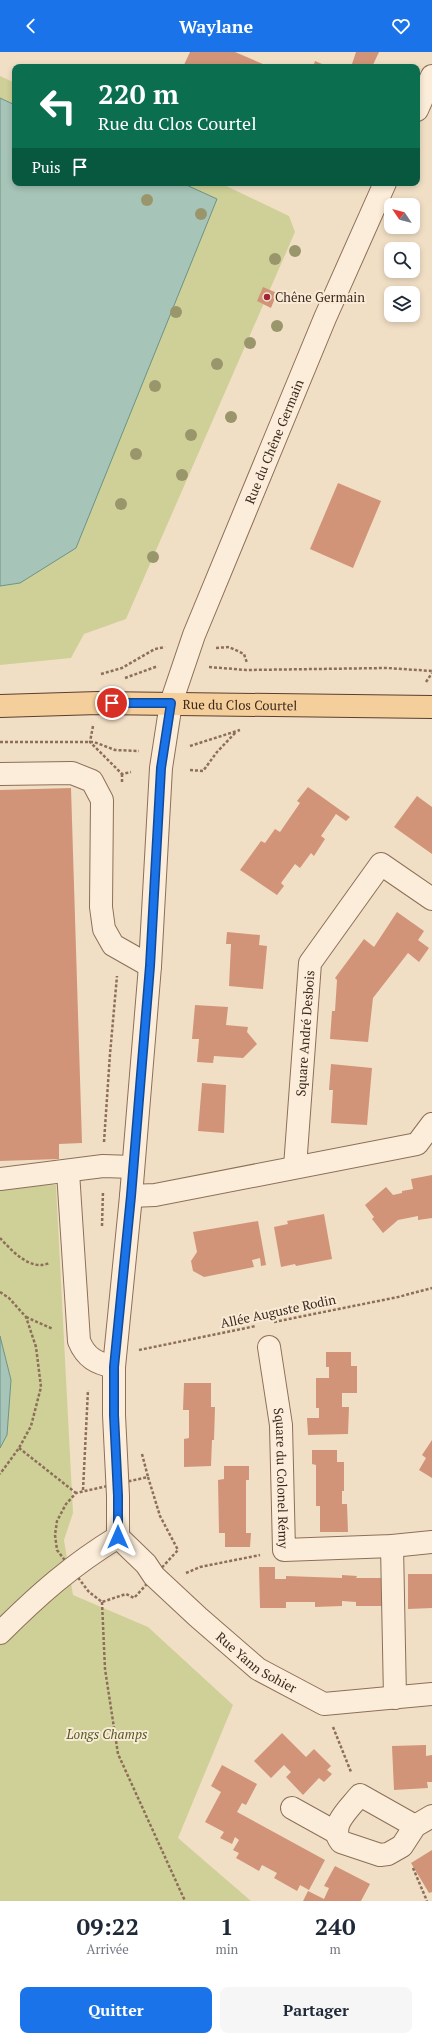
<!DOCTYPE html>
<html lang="fr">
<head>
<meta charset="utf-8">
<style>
	:root { --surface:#fff; --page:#f6f6f7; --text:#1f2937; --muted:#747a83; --accent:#1a73e8 }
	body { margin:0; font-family:"PT Serif",serif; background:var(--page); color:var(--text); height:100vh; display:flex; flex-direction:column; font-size:15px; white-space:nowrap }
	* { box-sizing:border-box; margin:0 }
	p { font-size:13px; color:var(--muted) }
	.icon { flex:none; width:22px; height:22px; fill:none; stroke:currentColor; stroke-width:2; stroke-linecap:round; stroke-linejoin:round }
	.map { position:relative; height:1849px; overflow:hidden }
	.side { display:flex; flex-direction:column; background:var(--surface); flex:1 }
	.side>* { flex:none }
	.top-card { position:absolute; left:12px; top:12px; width:408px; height:122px; border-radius:8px; box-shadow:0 2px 6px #0003; background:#0b6e4f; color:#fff; overflow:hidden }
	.needle { width:26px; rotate:305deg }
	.tools { position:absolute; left:384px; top:146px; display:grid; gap:8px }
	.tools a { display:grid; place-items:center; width:36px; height:36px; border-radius:8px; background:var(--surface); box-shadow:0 2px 6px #0003; font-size:20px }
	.pin { position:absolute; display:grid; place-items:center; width:34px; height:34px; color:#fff; margin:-17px; border:2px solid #fff; border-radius:50%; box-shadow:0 1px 4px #0007 }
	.me { position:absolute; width:44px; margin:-22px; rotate:0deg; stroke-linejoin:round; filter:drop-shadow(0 0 3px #0008) }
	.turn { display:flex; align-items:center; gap:14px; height:84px; padding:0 20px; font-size:18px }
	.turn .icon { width:52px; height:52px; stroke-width:2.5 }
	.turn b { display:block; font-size:28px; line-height:34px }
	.then { display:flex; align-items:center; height:38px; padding:0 20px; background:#0003; gap:8px; font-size:15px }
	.eta { display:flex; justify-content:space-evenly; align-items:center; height:68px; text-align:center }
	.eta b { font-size:24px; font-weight:600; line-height:28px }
	.cta { display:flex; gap:8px; margin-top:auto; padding:8px 20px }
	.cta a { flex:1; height:46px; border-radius:8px; background:var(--accent); color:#fff; font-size:16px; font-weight:600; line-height:46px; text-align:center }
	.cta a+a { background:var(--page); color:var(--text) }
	header { display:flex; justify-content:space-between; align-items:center; height:52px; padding:0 20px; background:var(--accent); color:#fff; font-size:18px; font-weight:600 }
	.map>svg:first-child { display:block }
	.green { fill:#cfd098 }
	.water { fill:#a7c4b8; stroke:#6c9385 }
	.building { fill:#d19478 }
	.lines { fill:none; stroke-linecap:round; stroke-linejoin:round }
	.minor-casing { stroke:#8d6f59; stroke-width:24 }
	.major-casing { stroke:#5b3e2e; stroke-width:24 }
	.path { stroke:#8d6f59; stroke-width:2.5; stroke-dasharray:3 2; stroke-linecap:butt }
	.minor { stroke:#fbedd9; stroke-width:22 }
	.major { stroke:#f5cf9b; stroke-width:22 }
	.tree { fill:#9a966c }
	.route-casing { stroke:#114b97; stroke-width:10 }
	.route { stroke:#1a73e8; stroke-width:7 }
	.poi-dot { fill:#a02634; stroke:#f8ead5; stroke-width:1.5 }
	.labels { text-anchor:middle; stroke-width:4; stroke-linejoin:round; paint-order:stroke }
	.poi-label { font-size:13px; fill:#3c291e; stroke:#f8ead5; text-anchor:start }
	.street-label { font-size:13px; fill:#3c291e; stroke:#f8ead5 }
	.park-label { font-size:13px; font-style:italic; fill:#525a24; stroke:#f8ead5 }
</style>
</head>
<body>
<header><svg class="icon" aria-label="back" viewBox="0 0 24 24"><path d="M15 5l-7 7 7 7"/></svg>Waylane<svg class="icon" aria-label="heart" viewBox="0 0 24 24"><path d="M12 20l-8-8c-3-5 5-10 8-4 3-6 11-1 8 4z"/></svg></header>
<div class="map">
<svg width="432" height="1849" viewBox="0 0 432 1849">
	<rect width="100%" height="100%" fill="#f1dfc5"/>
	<g class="green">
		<polygon points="0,24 15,31 15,53 0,46"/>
		<polygon points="182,131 220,131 289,164 295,180 126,567 84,582 71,606 0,613 0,534 20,531 216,147"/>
		<polygon points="56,1133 73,1461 64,1488 73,1543 148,1575 233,1653 178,1786 251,1849 0,1849 0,1396 7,1383 11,1328 0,1284 0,1135"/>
	</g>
	<g class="water">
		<polygon points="0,46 15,53 15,131 182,131 217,147 76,496 20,531 0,534"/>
		<polygon points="0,1284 11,1328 7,1383 0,1396"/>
	</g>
	<g class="building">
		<polygon points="190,0 235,0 270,15 183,15"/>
		<polygon points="356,0 379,0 372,15 351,15"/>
		<polygon points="315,9 329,15 313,15"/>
		<polygon points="263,235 277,241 271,256 257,249"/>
		<polygon points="338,431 381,449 353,516 310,497"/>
		<polygon points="308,735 350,765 346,769 336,762 321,784 325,787 314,804 311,801 300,816 295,812 281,831 284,834 277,843 240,818 261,789 265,791 275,777 280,780 300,751 297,749"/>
		<polygon points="71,736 82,1091 59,1092 59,1107 0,1109 0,738"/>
		<polygon points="417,744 432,755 432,802 394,775"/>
		<polygon points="397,860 424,879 418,888 429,896 419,910 408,901 373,946 368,990 330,987 332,959 335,959 337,928 335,926 364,887 374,895"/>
		<polygon points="227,880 260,883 259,893 267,894 263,937 229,934 231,892 226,892"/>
		<polygon points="195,953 228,955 226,973 248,975 247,980 257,992 243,1006 214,1004 213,1011 197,1010 199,987 192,987"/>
		<polygon points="331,1012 372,1016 367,1073 331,1071 333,1038 329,1038"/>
		<polygon points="202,1031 226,1033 224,1081 198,1079"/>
		<polygon points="432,1123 432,1166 418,1168 418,1164 398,1168 383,1181 372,1167 374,1165 365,1153 386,1135 393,1143 402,1141 402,1139 413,1137 411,1127"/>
		<polygon points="324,1162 332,1207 296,1214 295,1212 281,1215 274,1175 288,1172 287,1169"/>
		<polygon points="258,1169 266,1213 261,1214 260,1206 252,1208 254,1215 204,1225 193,1219 191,1209 197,1200 193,1180"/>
		<polygon points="326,1300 351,1300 351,1314 357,1314 357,1341 342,1341 342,1355 349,1355 348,1382 308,1383 307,1366 319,1366 319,1356 316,1356 316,1326 329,1326 329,1315 326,1315"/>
		<polygon points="184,1331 211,1331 211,1355 215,1355 214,1388 212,1388 211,1414 184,1415 184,1387 189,1386 189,1358 183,1358"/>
		<polygon points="432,1388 432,1426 419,1418 426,1406 422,1403"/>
		<polygon points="312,1398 337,1398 337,1410 344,1410 344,1439 342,1439 342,1452 347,1452 348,1480 320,1480 320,1454 316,1454 316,1413 312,1412"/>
		<polygon points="224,1414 249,1414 249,1428 246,1428 246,1481 251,1481 250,1495 225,1495 225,1481 219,1481 218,1428 224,1427"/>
		<polygon points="259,1515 275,1515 275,1527 286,1527 286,1524 342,1526 342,1523 357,1524 356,1526 383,1526 383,1554 356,1554 356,1550 342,1549 342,1554 315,1555 315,1550 286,1550 286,1556 260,1556"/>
		<polygon points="408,1522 432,1522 432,1556 408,1557"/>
		<polygon points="282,1681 306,1705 314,1697 331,1714 327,1718 332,1722 324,1730 319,1726 303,1743 286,1725 291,1720 284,1713 271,1726 254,1709"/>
		<polygon points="426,1693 426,1704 432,1703 432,1730 427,1730 428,1736 394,1738 392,1694"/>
		<polygon points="222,1713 257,1732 246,1753 242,1751 237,1760 325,1808 309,1838 300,1833 297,1839 274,1826 277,1821 262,1813 259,1819 236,1806 239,1801 233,1798 239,1788 235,1785 232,1792 220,1786 224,1780 205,1770 221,1740 211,1734"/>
		<polygon points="432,1798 432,1840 429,1841 411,1811"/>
		<polygon points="335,1814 370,1832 361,1849 303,1849 308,1839 324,1847 329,1836 324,1834"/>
	</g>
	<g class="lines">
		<defs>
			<g id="minor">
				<polyline points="417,58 432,24"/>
				<polyline points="0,722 72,721 92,729 102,748 101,855 104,877 113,893 150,914"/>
				<path id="s1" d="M 295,1115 L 310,911 L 381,812 L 432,847"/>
				<path d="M 68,1120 L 79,1289 C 86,1306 96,1311 114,1315"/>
				<polyline points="0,1127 103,1114 133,1115"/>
				<polyline points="131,1144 155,1143 417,1092 432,1072"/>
				<path id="s2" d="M 269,1295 L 281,1373 L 284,1498 L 392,1494 L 432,1490"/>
				<path id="s3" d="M 118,1485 L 118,1444 L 114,1363 L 114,1315 L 131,1144 L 150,914 L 161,716 L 171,651 L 194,583 L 325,266 L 385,131"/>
				<path id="s4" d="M 118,1485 L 146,1512 L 154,1524 L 198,1565 L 258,1617 L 324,1652 L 432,1642"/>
				<polyline points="392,1494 395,1646"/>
				<path d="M 0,1581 C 38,1543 72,1513 118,1485"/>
				<polyline points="292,1756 337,1781"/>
				<path d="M 415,1774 L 360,1743 C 350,1756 328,1774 341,1790 L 380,1803 L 388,1802 L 402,1794 L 415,1774 L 432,1764"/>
			</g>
			<g id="major">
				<path id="s5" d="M 0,654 L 98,651 L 432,655"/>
			</g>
		</defs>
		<use href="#minor" class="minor-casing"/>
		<use href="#major" class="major-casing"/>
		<g class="path">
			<polyline points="216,596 229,595 244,602 247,611"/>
			<polyline points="209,615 246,618 387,616 432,619"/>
			<polyline points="101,622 122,616 155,597 165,595"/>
			<polyline points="125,626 158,614"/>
			<polyline points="426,630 432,621"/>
			<polyline points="93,674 90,690 122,722 131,720"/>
			<polyline points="0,690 94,690 115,698 139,699"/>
			<polyline points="190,694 240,678"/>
			<polyline points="190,718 203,719 217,700 236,680"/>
			<polyline points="122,722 122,731"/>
			<polyline points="104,1090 110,1002 117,924"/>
			<polyline points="102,1174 103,1139"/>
			<path d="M 0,1186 C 11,1198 31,1220 49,1211"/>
			<polyline points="0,1240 9,1246 26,1265 36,1295 41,1335 31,1374 19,1396 0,1422"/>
			<polyline points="26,1265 53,1277"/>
			<polyline points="274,1270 398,1245 432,1236"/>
			<polyline points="139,1298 256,1274"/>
			<polyline points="19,1396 76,1441"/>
			<polyline points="142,1402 148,1425"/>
			<polygon points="148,1425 160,1464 178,1498 134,1546 126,1542 102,1550 89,1540 57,1498 55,1483 57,1469 66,1452 76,1441"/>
			<polyline points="83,1438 88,1338"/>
			<polyline points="186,1521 200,1515 260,1503"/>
			<polyline points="102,1550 105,1617 118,1702 185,1849"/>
			<polyline points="333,1675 351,1720"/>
			<polyline points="413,1816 427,1849"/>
		</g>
		<use href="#minor" class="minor"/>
		<use href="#major" class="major"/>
	</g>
	<g class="tree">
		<circle cx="147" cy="148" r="6"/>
		<circle cx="201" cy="162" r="6"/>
		<circle cx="295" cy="199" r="6"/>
		<circle cx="275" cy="207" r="6"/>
		<circle cx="176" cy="260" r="6"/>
		<circle cx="277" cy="274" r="6"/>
		<circle cx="250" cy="291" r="6"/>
		<circle cx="217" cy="312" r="6"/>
		<circle cx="155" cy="334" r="6"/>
		<circle cx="231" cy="365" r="6"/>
		<circle cx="191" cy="383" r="6"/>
		<circle cx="136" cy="402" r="6"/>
		<circle cx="182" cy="423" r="6"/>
		<circle cx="121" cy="452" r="6"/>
		<circle cx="153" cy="505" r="6"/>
	</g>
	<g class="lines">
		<defs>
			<polyline id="route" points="112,651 171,651 161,716 150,914 131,1144 114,1315 114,1363 118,1444 118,1485"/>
		</defs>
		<use href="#route" class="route-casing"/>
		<use href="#route" class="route"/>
	</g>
	<circle class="poi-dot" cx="267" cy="245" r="4"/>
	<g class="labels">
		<g class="poi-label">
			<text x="275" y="250">Chêne Germain</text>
		</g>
		<g class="street-label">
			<text dy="5" stroke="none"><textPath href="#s3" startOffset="1118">Rue du Chêne Germain</textPath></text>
			<text dy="5" stroke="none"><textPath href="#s5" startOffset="240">Rue du Clos Courtel</textPath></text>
			<text dy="5" stroke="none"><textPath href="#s1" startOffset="134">Square André Desbois</textPath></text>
			<text transform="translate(278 1259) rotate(-12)" y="5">Allée Auguste Rodin</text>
			<text dy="5" stroke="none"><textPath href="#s2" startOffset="132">Square du Colonel Rémy</textPath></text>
			<text dy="5" stroke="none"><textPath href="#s4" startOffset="188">Rue Yann Sohier</textPath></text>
		</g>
		<g class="park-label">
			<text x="107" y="1687">Longs Champs</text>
		</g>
	</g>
</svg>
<div class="tools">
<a><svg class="needle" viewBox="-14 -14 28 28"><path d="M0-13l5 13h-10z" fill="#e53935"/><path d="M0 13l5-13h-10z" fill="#747a83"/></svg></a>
<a><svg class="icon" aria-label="search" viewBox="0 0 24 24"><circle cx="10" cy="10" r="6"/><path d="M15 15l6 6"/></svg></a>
<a><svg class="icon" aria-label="layers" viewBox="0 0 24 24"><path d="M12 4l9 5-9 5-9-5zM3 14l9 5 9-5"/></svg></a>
</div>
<div class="pin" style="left:112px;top:651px;background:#d93025"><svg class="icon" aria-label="arrive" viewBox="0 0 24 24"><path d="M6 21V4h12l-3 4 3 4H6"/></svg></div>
<svg class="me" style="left:118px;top:1485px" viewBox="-20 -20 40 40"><path d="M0-17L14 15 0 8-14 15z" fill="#1a73e8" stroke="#fff" stroke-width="4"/></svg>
<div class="top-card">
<div class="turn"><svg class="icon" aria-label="left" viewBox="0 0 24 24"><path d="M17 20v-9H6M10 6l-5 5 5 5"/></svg><div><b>220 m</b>Rue du Clos Courtel</div></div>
<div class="then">Puis<svg class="icon" aria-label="arrive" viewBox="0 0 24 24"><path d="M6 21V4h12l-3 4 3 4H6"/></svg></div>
</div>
</div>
<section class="side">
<div class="eta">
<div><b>09:22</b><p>Arrivée</p></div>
<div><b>1</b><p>min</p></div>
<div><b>240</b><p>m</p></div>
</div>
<div class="cta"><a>Quitter</a><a>Partager</a></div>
</section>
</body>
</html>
